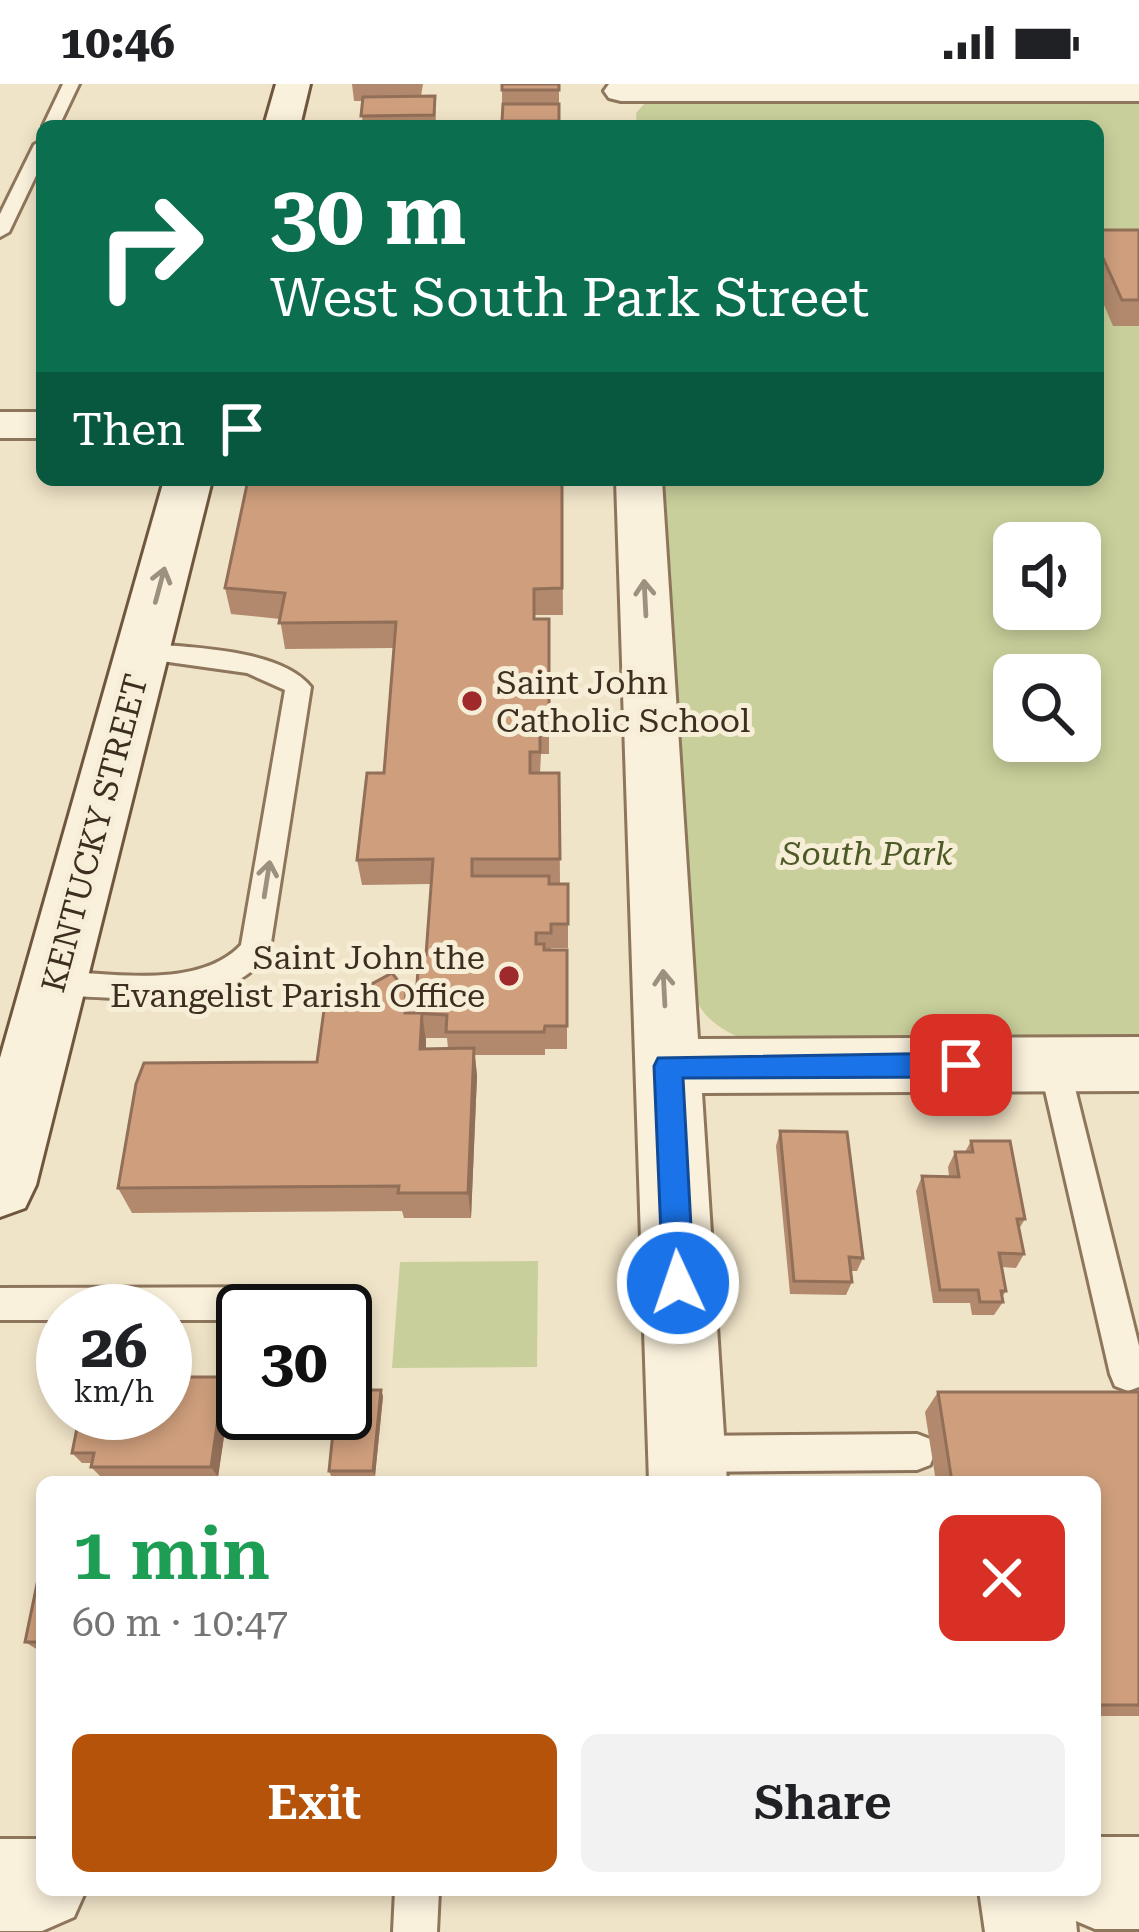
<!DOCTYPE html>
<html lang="en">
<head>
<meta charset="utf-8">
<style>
	:root { --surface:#fff; --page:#f2f2f2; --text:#202124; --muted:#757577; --accent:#b45309 }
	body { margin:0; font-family:"Roboto Serif",serif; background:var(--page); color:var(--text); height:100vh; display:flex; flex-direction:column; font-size:45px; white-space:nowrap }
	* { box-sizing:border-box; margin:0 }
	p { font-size:39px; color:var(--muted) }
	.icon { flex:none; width:66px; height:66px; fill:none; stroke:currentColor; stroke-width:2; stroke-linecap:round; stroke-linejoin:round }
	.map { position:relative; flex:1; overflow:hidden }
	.side { position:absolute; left:36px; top:1392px; width:1065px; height:420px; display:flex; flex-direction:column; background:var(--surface); border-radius:18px; box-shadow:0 6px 18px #0003 }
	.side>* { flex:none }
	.guide { position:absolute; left:36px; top:36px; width:1068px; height:366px; border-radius:18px; box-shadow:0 6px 18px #0003; background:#0b6e4f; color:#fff; overflow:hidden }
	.controls { position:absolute; left:993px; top:438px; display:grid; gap:24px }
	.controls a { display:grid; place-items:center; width:108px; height:108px; border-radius:18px; background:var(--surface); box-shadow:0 6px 18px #0003; font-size:60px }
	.speed { position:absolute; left:36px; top:1200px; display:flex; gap:24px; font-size:60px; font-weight:700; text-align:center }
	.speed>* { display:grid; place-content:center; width:156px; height:156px; border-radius:50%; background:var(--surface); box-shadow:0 6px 18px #0003; line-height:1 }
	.speed small { font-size:30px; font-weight:400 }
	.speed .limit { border:6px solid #111; border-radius:18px; background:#fff; color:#111 }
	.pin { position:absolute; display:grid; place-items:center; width:102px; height:102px; color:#fff; margin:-51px; border-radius:24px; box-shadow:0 6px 18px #0006 }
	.me { position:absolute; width:132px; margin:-66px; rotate:357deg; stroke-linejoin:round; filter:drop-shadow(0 0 9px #0008) }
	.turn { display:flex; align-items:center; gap:42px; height:252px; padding:0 36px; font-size:54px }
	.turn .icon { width:156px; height:156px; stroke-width:2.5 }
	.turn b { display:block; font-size:84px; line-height:102px }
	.then { display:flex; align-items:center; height:114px; padding:0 36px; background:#0003; gap:24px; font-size:45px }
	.round { display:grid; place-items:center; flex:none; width:126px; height:126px; border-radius:18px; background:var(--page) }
	.summary { display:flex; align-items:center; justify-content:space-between; height:204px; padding:0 36px }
	h1 { font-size:72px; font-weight:600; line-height:90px; color:#1e9e55 }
	.primary-button { display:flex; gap:24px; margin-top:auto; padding:24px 36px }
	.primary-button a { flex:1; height:138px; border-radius:18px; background:var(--accent); color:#fff; font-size:48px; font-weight:600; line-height:138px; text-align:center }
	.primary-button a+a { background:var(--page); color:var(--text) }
	.status { display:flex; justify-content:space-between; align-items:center; height:84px; padding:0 60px; background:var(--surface); direction:ltr }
	.status svg { height:33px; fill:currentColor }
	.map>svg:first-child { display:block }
	.green { fill:#c9cf9b; fill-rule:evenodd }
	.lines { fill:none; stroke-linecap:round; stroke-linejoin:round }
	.lane-casing { stroke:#8d765c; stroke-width:6 }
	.street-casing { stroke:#8d765c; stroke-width:6 }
	.secondary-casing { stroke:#6f573f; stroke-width:6 }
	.lane { fill:#faf1dc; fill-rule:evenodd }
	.street { fill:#faf1dc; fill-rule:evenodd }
	.secondary { fill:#faf1dc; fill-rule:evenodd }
	.wall { fill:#b2896c; fill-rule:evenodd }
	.shaded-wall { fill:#916f58 }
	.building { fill:#cf9f7d; stroke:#916f58; stroke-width:3 }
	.oneway { stroke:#9c907e }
	.route { fill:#1a73e8; stroke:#114b97; stroke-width:3 }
	.poi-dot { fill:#9e2a2b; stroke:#f7eed8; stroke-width:4.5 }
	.labels { text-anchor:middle; stroke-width:10; stroke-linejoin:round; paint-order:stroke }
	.poi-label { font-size:33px; fill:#3d2e20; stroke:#f7eed8; text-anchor:start }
	.street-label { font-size:33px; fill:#3d2e20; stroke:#f7eed8 }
	.park-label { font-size:33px; font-style:italic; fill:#4d5a26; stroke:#f7eed8 }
</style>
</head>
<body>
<div class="status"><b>10:46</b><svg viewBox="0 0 49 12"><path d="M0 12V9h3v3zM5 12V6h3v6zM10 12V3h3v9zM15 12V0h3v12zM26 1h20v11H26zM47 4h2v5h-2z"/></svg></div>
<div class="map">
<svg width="1139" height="1848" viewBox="0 0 1139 1848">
	<rect width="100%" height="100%" fill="#f0e4c8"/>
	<g class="green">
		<path d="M 1139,13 L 1139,959 L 743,955 C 717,944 701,932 691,905 L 659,396 L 1098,396 L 1098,42 L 637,42 L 636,29 L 645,19 L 666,14 ZM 1014,459 L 1080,459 L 1080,525 L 1014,525 ZM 1014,591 L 1080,591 L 1080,657 L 1014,657 Z"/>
		<polygon points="538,1177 537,1283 392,1284 400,1178"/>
	</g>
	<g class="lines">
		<defs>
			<g id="lane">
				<polygon points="63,0 79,0 59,42 43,42"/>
				<polygon points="42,56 42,79 9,148 0,153 0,130 34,61"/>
				<path d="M 142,559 C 188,564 280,564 311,603 L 270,865 C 235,930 116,913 54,911 L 44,907 L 39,899 L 44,891 L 54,887 C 111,889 198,906 241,861 L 285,606 L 247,589 L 133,573 L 133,561 Z"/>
				<polygon points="1054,967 1065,971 1069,980 1139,1262 1139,1303 1128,1307 1115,1302 1110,1290 1039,980 1043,971"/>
				<polygon points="352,1203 364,1207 369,1219 364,1231 345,1235 345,1227 243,1227 243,1236 165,1236 165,1227 63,1227 63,1236 0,1236 0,1204"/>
				<polygon points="917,1350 930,1355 935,1368 930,1381 917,1386 689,1388 676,1383 671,1370 676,1357 689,1352"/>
				<polygon points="395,1806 439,1806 437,1848 393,1848"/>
			</g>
			<g id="street">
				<polygon points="609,0 1139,0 1139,17 621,17 609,14 604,7"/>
				<rect x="0" y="328" width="42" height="26"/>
				<polygon points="616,396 662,396 698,955 1139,953 1139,1007 702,1009 727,1398 649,1398"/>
				<polygon points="1095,1753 1139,1753 1139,1845 1095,1845 1076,1837 1077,1848 985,1848 979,1806 1095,1806"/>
				<polygon points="0,1755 42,1755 42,1806 86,1806 74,1833 42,1847 0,1847"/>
			</g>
			<g id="secondary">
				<polygon points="276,0 310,0 300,42 264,42"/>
				<polygon points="164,396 212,396 36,1101 25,1124 0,1133 0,974"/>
			</g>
		</defs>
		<use href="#lane" class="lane-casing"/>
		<use href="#street" class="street-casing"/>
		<use href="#secondary" class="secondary-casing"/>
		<use href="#lane" class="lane"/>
		<use href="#street" class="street"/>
		<use href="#secondary" class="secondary"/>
	</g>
	<g class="wall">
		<polygon points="352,0 423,0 421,12 435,12 436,42 362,42 363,17 354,17"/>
		<rect x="502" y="0" width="57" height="42"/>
		<polygon points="1098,146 1139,146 1139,242 1113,242 1098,207"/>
		<path d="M 562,396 L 563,531 L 535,531 L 535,535 L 549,535 L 549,670 L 541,670 L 540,689 L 559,689 L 560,799 L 549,800 L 568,800 L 568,864 L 551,864 L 551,866 L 567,866 L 567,965 L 545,965 L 545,971 L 475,971 L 477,992 L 471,1134 L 404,1134 L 402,1127 L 132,1129 L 118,1104 L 317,978 L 410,929 L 415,929 L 426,871 L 431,800 L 362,801 L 357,776 L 384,689 L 394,564 L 285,565 L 280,535 L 231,530 L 225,504 ZM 426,954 L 447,954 L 448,965 L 426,965 Z"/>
		<polygon points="780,1047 863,1174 857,1187 851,1187 852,1198 846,1211 790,1210 776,1062"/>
		<polygon points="971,1057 1025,1135 1019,1145 1024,1170 1016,1184 1002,1183 1006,1207 1002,1213 1003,1218 994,1231 972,1231 970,1219 933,1219 916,1107 922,1092 949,1092 948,1083 955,1068 965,1068"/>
		<polygon points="231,1305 218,1393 101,1393 91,1383 91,1379 82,1379 72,1369"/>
		<polygon points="938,1308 1139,1308 1139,1632 1095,1632 1095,1398 936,1398 925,1328"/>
		<polygon points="383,1312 375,1392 331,1392 329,1387"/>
		<polygon points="42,1500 42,1566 38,1566 25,1558"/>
	</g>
	<g class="shaded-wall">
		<polygon points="422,929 426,957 424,992 420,965"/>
		<polygon points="474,964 477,992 471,1134 468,1109"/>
		<polygon points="224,1293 231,1305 218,1393 211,1383"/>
		<polygon points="381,1306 383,1312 375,1392 373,1387"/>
	</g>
	<g class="building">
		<rect x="502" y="0" width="57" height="6"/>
		<polygon points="435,12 434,31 361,32 363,13"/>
		<polygon points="503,20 559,20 559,37 502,37"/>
		<polygon points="1098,146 1139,146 1139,216 1122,216 1098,163"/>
		<polygon points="248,396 562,396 562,504 534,505 534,535 549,535 549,644 540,644 540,668 530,668 530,689 559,689 560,775 472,775 472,792 549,792 549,800 568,800 568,840 551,840 551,849 536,849 536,860 544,860 544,866 567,866 567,942 545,942 544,948 446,948 447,931 415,929 419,871 426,871 433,775 357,776 367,689 384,689 396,538 279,539 285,509 225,504"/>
		<polygon points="392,889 406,907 405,929 422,929 420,965 474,964 468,1109 398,1109 399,1102 118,1104 136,1000 144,979 317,978 324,926"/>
		<polygon points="780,1047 847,1048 863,1174 849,1173 852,1198 794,1197"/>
		<polygon points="971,1057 1010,1057 1025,1135 1017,1135 1024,1170 999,1169 1006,1207 1001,1207 1003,1218 980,1218 978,1206 940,1206 922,1092 959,1093 955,1068 973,1068"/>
		<polygon points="165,1293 224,1293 211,1383 91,1383 94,1369 72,1369 80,1329 165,1329"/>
		<polygon points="345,1306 381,1306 373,1387 329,1387 335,1329 345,1329"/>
		<polygon points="938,1308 1139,1308 1139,1621 1095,1621 1095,1398 952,1398"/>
		<polygon points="37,1500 42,1500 42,1558 25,1558"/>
	</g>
	<defs><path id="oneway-shaft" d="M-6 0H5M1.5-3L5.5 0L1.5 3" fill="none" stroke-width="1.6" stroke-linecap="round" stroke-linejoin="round" transform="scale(3)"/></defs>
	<g class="oneway">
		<use href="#oneway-shaft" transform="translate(160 501) rotate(-75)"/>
		<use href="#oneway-shaft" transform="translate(645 514) rotate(-93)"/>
		<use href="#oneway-shaft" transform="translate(267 795) rotate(-81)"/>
		<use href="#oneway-shaft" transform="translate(664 904) rotate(-93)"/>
	</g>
	<polygon class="route" points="961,969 971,972 975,981 971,989 961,993 683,994 694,1199 689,1209 678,1213 667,1209 663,1199 654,982 658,974"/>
	<g class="poi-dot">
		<circle cx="472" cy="617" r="12"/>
		<circle cx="509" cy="892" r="12"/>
	</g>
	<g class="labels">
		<g class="poi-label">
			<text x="496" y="610">Saint John<tspan x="496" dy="38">Catholic School</tspan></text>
			<text x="485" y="885" text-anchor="end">Saint John the<tspan x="485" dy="38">Evangelist Parish Office</tspan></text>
		</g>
		<g class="street-label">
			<text transform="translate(94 749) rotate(-75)" y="12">KENTUCKY STREET</text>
		</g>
		<g class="park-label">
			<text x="867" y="781">South Park</text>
		</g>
	</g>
</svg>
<div class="controls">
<a><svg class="icon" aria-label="sound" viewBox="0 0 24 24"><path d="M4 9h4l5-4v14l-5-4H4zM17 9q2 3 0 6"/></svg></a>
<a><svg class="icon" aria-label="search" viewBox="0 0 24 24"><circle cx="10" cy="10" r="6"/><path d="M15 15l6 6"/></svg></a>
</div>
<div class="speed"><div>26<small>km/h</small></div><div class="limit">30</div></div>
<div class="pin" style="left:961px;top:981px;background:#d93025"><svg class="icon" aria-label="arrive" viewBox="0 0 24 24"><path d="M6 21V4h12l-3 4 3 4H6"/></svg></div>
<svg class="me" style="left:678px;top:1199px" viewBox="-20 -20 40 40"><circle r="17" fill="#1a73e8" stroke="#fff" stroke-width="3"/><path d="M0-11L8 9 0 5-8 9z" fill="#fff"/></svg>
<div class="guide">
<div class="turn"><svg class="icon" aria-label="right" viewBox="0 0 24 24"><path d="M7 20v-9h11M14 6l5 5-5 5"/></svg><div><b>30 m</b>West South Park Street</div></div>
<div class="then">Then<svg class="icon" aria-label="arrive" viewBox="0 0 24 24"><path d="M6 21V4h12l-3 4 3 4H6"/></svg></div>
</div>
<section class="side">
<div class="summary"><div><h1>1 min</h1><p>60 m · 10:47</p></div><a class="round" style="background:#d93025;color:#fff"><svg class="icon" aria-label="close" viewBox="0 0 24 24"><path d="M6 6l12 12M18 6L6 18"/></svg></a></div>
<div class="primary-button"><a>Exit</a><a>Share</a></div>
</section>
</div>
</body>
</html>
